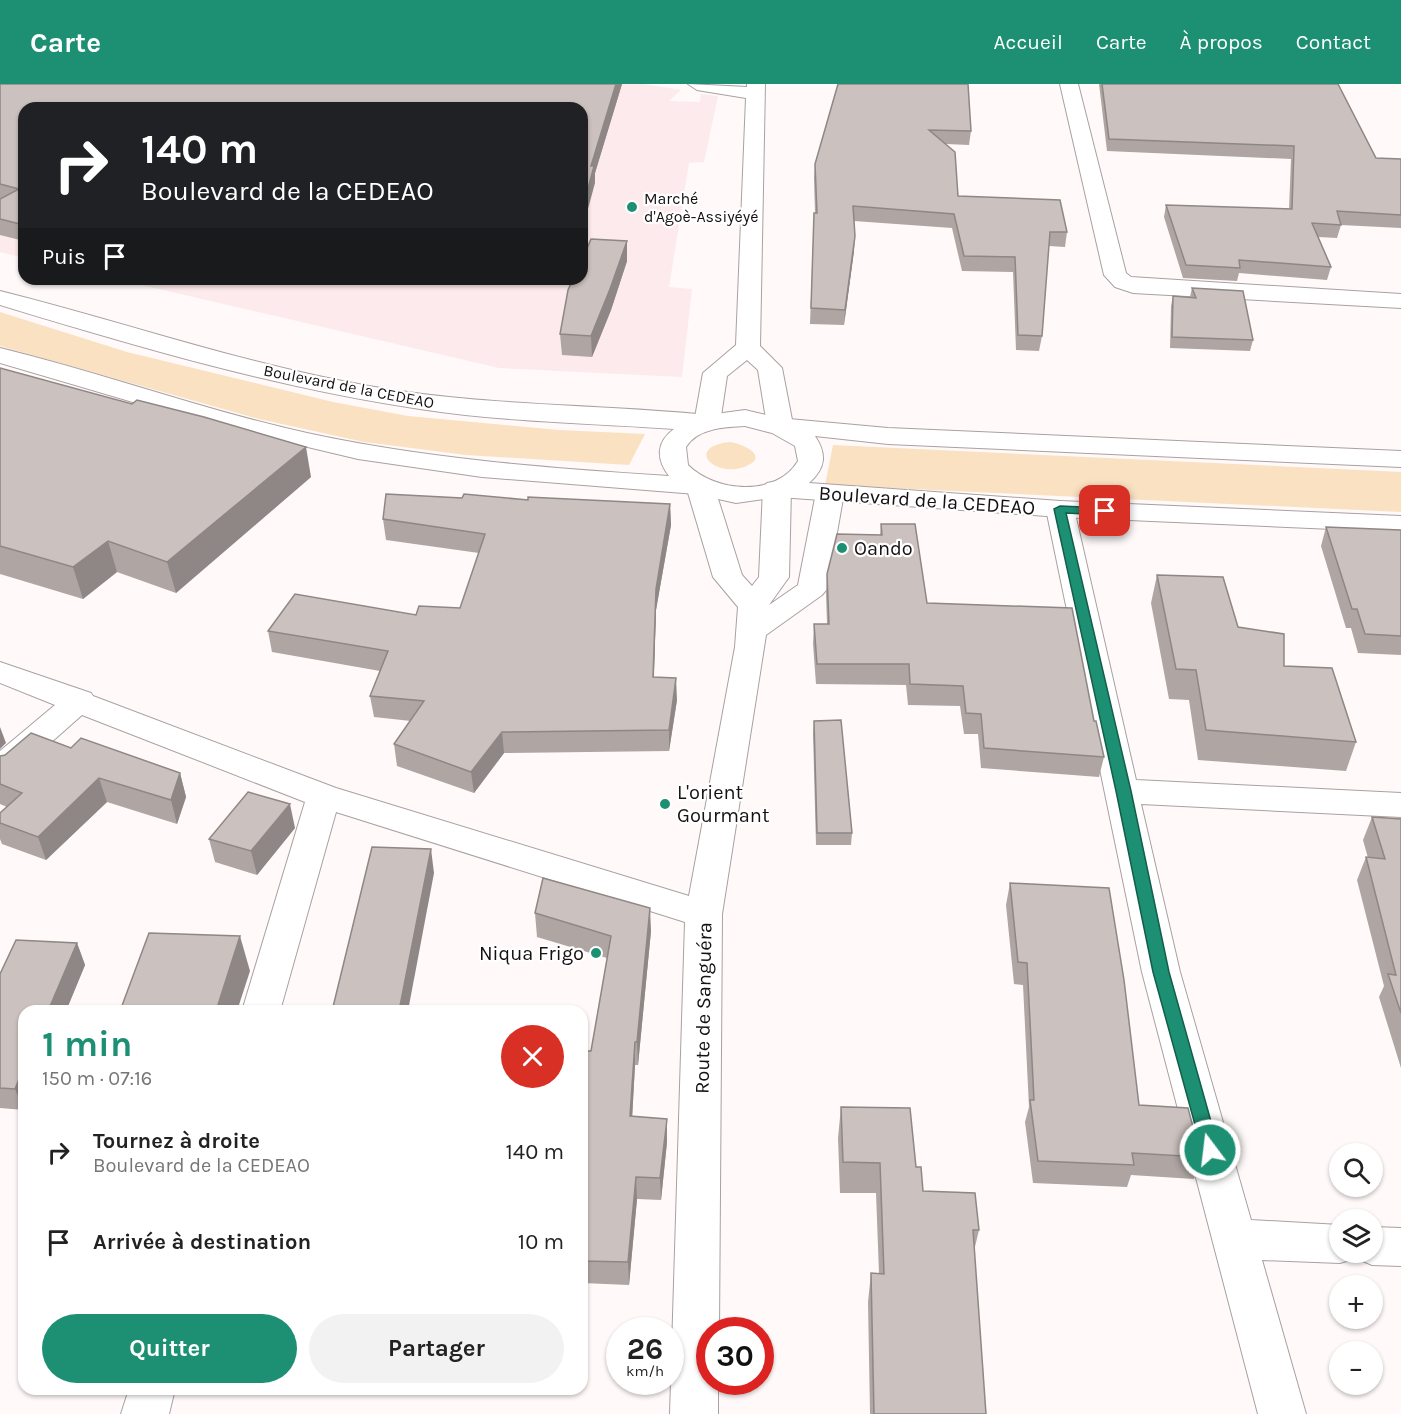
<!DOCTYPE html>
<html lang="fr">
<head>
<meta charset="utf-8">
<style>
	:root { --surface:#fff; --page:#f2f2f2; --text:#222; --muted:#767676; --accent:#1d9073 }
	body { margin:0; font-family:Karla,sans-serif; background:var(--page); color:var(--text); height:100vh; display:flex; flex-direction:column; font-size:22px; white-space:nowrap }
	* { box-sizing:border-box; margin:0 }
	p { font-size:20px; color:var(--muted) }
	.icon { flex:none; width:33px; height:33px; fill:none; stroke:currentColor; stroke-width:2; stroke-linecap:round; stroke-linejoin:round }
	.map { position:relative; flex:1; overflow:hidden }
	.sheet { position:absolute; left:18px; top:921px; width:570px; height:390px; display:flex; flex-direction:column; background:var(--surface); border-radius:18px; box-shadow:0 2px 4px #0004 }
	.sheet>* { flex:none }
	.hud { position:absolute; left:18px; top:18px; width:570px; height:183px; border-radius:18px; box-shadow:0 2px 4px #0004; background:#202124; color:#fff; overflow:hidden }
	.tools { position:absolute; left:1329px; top:1059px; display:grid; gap:12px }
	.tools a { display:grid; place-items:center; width:54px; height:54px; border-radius:50%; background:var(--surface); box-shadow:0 2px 4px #0004; font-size:30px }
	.speed { position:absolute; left:606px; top:1233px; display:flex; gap:12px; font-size:30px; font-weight:700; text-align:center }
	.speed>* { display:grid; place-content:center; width:78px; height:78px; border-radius:50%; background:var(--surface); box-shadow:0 2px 4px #0004; line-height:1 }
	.speed small { font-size:15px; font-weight:400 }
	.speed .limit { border:9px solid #d22; background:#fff; color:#111 }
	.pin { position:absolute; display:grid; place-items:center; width:51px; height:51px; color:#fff; margin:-26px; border-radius:12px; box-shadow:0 3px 9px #0006 }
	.me { position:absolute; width:66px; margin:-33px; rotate:345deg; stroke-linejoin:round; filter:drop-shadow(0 0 4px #0008) }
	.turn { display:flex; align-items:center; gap:21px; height:126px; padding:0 24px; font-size:27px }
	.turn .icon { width:78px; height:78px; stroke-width:2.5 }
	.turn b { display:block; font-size:42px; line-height:51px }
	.then { display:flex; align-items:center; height:57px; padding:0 24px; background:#0003; gap:12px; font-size:22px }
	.round { display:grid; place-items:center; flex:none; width:63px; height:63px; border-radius:32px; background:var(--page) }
	.headline { display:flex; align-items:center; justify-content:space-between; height:102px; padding:0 24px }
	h1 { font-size:36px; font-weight:700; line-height:45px; color:var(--accent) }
	.button { display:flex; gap:12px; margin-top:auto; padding:12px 24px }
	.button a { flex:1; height:69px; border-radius:36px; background:var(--accent); color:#fff; font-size:24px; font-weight:700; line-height:69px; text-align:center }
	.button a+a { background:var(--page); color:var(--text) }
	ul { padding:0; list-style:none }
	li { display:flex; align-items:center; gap:18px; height:90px; padding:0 24px }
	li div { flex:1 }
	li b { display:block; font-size:22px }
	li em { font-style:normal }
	header { display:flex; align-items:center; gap:36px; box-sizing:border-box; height:84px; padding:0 30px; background:var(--accent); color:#fff }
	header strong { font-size:28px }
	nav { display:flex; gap:33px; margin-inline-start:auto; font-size:21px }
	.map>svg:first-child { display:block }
	.built { fill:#fdeaec }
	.green { fill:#fae1c2 }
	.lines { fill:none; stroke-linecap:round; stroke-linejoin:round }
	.minor-casing { stroke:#aaa0a1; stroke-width:2 }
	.major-casing { stroke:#aaa0a1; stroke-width:2 }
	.minor { fill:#fff; fill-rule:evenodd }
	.major { fill:#fff; fill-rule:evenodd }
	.wall { fill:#afa6a3 }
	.shaded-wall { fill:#8e8785 }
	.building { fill:#cbc1be; stroke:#8e8785; stroke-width:1.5 }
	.route { fill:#1d9073; stroke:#135e4b; stroke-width:1.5 }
	.poi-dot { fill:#1d9073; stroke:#fff; stroke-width:2 }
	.labels { text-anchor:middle; stroke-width:4.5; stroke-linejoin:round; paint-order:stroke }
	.far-poi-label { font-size:16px; fill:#151112; stroke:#fff; text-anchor:start }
	.far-street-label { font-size:16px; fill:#151112; stroke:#fff }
	.street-label { font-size:20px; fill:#151112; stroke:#fff }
	.poi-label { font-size:20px; fill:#151112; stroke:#fff; text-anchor:start }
</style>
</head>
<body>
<header>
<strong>Carte</strong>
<nav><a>Accueil</a><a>Carte</a><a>À propos</a><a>Contact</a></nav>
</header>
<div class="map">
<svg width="1401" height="1330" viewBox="0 0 1401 1330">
	<rect width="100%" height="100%" fill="#fff9f9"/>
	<polygon class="built" points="0,0 644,0 681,6 669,17 700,18 701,10 718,12 704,78 689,79 669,203 692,205 682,293 499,284 116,195 582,195 582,24 24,24 24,174 0,168"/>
	<g class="green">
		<polygon points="0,228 127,268 333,318 408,332 559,346 645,350 629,381 466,371 364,358 259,335 0,262"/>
		<path d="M 730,358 C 744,360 771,373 744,383 C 714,394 684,363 730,358 Z"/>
		<polygon points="833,361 1401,388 1401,428 825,401"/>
	</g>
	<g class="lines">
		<defs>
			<g id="minor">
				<polygon points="688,0 747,3 747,0 765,0 760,262 782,284 793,341 789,347 780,349 771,347 767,341 758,286 747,276 727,292 720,339 716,344 707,347 698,344 694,339 703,289 736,261 746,14 697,6"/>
				<polygon points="1060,0 1078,0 1126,189 1131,193 1401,210 1401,224 1133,209 1115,203 1104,191"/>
				<polygon points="700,394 710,396 714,402 742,491 752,502 759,493 763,405 767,399 777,397 787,399 791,405 789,493 769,521 798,501 816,409 820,403 830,401 840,403 844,409 827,505 822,511 766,551 722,830 719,1246 710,1246 710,1298 718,1298 718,1330 670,1330 685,838 336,728 280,927 242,927 305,718 82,631 12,693 0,696 0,667 55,621 0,599 0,578 91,609 93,612 336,704 689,812 735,563 738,523 713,493 686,402 690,396"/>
				<polygon points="1060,417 1070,419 1074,425 1136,696 1401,709 1401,733 1141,720 1180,888 1251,1136 1340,1141 1340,1168 1372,1168 1372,1143 1401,1144 1401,1182 1372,1181 1356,1174 1340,1179 1262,1176 1306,1330 1258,1330 1142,888 1046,425 1050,419"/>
				<polygon points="129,1305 175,1305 169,1330 121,1330"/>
			</g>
			<path id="major" d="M 0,207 C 124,238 243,280 369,302 C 481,322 595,320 708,331 L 745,326 L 778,334 L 888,344 L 1401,367 L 1401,383 L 888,360 L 815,352 C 827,370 826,384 809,399 L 1060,417 L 1401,432 L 1401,448 L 1060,433 L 779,413 L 736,419 L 696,410 L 482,393 L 358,375 L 194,336 L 0,279 L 0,264 C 103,289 203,326 307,349 C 426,375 547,384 669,392 C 656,375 656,358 674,345 C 589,339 504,338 420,325 C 277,304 138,263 0,221 ZM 745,342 L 772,349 L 795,362 L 798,377 C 776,414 715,408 688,381 L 686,363 C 698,344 725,343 745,342 Z"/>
		</defs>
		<use href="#minor" class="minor-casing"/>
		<use href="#major" class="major-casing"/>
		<use href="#minor" class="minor"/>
		<use href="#major" class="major"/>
	</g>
	<g class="wall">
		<polygon points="0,0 622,0 595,89 595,99 24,24 24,157 0,151"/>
		<polygon points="838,0 971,47 969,61 946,60 958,112 1067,148 1065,163 1049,162 1042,252 1039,267 1016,266 1013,188 962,187 952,144 854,137 854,167 844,241 810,240 814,129 815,129 814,94 815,80"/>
		<polygon points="1099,0 1338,0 1376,74 1401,75 1401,144 1341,141 1337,154 1318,153 1331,183 1327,196 1239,189 1237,197 1183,194 1164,133 1166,121 1289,125 1291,75 1107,67"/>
		<polygon points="627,157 627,177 611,226 592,273 562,271 560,250"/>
		<polygon points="1192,204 1253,256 1250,267 1170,264 1171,222 1173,212 1190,213"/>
		<polygon points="0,284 311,393 176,509 117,488 83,515 0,490"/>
		<polygon points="462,414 670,420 671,441 656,526 654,594 677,616 669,667 504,669 474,709 397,682 394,660 411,637 374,633 370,612 380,587 272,568 268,547 416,531 460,524 479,469 386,456 383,435"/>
		<polygon points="881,440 927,519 1094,637 1104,673 1099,693 981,684 978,650 964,650 960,622 908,621 906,601 816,600 813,560 814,540 827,540 826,510 827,490 880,451"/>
		<polygon points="1326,443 1401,446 1401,571 1358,569 1351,544 1346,544 1321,462"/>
		<polygon points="1157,491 1238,543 1284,582 1356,658 1346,687 1198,676 1189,616 1169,615 1151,519"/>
		<polygon points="814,637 852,749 851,761 816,761 813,649"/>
		<polygon points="71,664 180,689 186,713 177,740 107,718 46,776 2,760 0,755 0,729 7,723 0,720 0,672"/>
		<polygon points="1372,733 1401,735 1401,984 1379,913 1384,902 1357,796 1366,773 1368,774 1363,756"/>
		<polygon points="295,744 257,791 215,778 209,755"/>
		<polygon points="1010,799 1139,1021 1201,1073 1194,1095 1131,1091 1127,1103 1033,1099 1025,1038 1029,1023 1023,901 1014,900 1006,821"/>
		<polygon points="535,829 651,847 638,981 635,981 632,1033 667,1058 661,1116 637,1115 629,1201 582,1199 582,967 591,967 607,874 537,853"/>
		<polygon points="77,859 85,881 66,927 24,927 24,1026 0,1024 0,890"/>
		<polygon points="841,1023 916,1083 923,1107 979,1146 974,1167 986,1330 870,1330 868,1218 871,1189 879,1189 876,1109 840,1109 838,1054"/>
	</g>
	<g class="shaded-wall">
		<polygon points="616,0 622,0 595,89 595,99 582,147 582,127 591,82"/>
		<polygon points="855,152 854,167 844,241 845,226"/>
		<polygon points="627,157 627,177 611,226 592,273 591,252"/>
		<polygon points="306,363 311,393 176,509 167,478"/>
		<polygon points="670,420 671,441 656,526 653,615 653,593 656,505"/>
		<polygon points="108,457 117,488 83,515 73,483"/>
		<polygon points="676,594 677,616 669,667 669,646"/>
		<polygon points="0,643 6,659 0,665"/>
		<polygon points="502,648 504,669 474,709 471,688"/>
		<polygon points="180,689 186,713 177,740 171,716"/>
		<polygon points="99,694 107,718 46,776 38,753"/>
		<polygon points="290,720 295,744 257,791 251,767"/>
		<polygon points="431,765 434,789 408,927 399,927"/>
		<polygon points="650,824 651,847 638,981 637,958"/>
		<polygon points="240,852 250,887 237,927 216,927"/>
		<polygon points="77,859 85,881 66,927 48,927"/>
		<polygon points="635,958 635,981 631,1055 630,1032"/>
		<polygon points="24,983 24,1026 15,1005"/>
		<polygon points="667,1035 667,1058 661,1116 660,1094"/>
		<polygon points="636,1093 637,1115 629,1201 628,1178"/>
	</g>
	<g class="building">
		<polygon points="0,0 616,0 591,82 594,82 582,127 582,24 24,24 24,141 0,135 0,115 19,105 0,100"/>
		<polygon points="838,0 968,0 971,47 929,46 955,68 958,112 1060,116 1067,148 1050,148 1042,252 1018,251 1015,173 964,172 954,130 853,122 855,152 845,226 811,224 814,129 817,129 815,80"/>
		<polygon points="1102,0 1338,0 1376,74 1401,75 1401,131 1337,127 1341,141 1312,139 1331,183 1239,176 1240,184 1186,181 1166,121 1292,125 1294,62 1109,55"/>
		<polygon points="591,155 627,157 610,205 591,252 560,250 568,206 573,195 582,195 582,176"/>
		<polygon points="1192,204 1243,207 1253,256 1172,253 1173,212 1196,214"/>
		<polygon points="0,284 132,320 137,316 204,333 306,363 167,478 108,457 73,483 0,462"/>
		<polygon points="386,410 462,414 464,410 528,416 528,413 670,420 656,505 653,593 676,594 669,646 502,648 471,688 394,660 424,617 370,612 388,567 268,547 295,510 416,531 419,522 460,524 485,450 383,435"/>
		<polygon points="881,440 915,440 927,519 1072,524 1094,637 1096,637 1104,673 984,664 981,630 966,629 963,602 910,600 909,580 817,580 814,540 829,540 827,490 837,450 882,451"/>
		<polygon points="1326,443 1401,446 1401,552 1365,550 1357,525 1352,525"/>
		<polygon points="1157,491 1223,493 1238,543 1284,550 1284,582 1332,584 1356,658 1206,646 1196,586 1176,585"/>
		<polygon points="841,636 852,749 817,749 814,637"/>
		<polygon points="31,649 71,664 81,654 180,689 171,716 99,694 38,753 0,739 0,729 22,709 0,700 0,672 5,671"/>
		<polygon points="248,708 290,720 251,767 209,755"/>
		<polygon points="1372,733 1401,735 1401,929 1388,890 1396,891 1366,773 1385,775"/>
		<polygon points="372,763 431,765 399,927 332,927"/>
		<polygon points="543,794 650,824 637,958 635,958 630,1032 667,1035 660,1094 636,1093 628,1178 582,1177 582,967 591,967 611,852 535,829"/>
		<polygon points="1010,799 1109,804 1124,896 1139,1021 1188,1024 1201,1073 1132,1069 1134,1081 1038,1077 1030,1016 1034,1016 1027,879 1018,878"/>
		<polygon points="149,849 240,852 216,927 120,927"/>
		<polygon points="16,856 77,859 48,927 24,927 24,983 15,1005 0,1004 0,890"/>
		<polygon points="841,1023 910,1024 916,1083 921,1083 923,1107 975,1109 979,1146 973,1146 986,1330 874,1330 871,1189 884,1190 880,1079 843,1078"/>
	</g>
	<polygon class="route" points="1060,422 1105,424 1111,427 1105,431 1066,429 1131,707 1169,888 1219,1066 1216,1071 1210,1073 1204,1071 1202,1066 1153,888 1116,707 1054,425"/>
	<g class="poi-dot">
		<circle cx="632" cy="123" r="6"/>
		<circle cx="842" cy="464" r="6"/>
		<circle cx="665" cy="720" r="6"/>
		<circle cx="596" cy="869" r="6"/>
	</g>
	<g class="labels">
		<g class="far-poi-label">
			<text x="644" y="120">Marché<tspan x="644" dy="18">d'Agoè-Assiyéyé</tspan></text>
		</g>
		<g class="far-street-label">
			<text transform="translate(349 302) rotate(11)" y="6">Boulevard de la CEDEAO</text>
		</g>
		<g class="street-label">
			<text transform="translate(927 416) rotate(4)" y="7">Boulevard de la CEDEAO</text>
			<text transform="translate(703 924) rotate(-89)" y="7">Route de Sanguéra</text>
		</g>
		<g class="poi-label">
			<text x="854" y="471">Oando</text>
			<text x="677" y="715">L'orient<tspan x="677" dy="23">Gourmant</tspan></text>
			<text x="584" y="876" text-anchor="end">Niqua Frigo</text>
		</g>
	</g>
</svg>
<div class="tools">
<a><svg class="icon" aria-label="search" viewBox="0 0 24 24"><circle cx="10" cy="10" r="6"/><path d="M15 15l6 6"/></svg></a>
<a><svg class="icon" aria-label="layers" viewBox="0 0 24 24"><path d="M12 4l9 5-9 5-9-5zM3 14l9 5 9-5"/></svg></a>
<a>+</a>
<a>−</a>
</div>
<div class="speed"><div>26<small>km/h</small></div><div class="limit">30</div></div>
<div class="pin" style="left:1105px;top:427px;background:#d93025"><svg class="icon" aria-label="arrive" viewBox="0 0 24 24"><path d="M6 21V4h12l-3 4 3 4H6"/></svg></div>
<svg class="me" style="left:1210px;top:1066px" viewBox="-20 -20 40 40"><circle r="17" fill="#1d9073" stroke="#fff" stroke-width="3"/><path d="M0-11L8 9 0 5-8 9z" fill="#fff"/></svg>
<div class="hud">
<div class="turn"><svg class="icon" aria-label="right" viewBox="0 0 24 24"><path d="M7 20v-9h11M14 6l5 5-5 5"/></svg><div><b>140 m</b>Boulevard de la CEDEAO</div></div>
<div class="then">Puis<svg class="icon" aria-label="arrive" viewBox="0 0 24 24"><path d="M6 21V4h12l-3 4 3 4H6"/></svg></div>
</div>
<section class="sheet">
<div class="headline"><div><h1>1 min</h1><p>150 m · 07:16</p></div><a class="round" style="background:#d93025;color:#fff"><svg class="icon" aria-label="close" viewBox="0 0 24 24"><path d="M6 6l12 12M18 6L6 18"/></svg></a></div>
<ul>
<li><svg class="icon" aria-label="right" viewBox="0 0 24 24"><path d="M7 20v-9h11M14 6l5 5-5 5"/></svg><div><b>Tournez à droite</b><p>Boulevard de la CEDEAO</p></div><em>140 m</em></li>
<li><svg class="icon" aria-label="arrive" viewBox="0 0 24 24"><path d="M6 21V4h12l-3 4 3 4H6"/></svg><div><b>Arrivée à destination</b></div><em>10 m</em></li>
</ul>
<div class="button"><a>Quitter</a><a>Partager</a></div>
</section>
</div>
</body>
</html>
